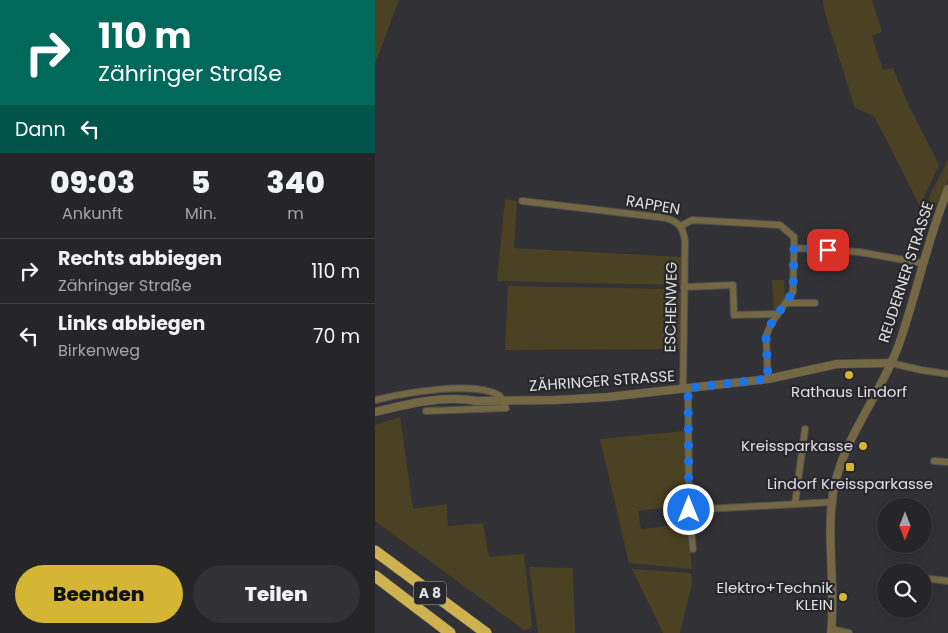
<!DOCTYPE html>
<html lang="de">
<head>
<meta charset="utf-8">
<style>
	:root { --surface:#262528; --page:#323134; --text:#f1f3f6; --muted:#a4a5a8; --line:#424245; --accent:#d5b534 }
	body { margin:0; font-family:Poppins,sans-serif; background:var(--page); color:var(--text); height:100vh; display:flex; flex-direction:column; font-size:19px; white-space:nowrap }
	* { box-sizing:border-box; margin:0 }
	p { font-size:16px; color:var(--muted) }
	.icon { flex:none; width:28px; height:28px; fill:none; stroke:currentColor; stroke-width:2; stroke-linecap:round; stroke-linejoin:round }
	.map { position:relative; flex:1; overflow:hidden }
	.details { display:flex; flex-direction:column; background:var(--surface); width:375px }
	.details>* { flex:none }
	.banner { background:#00695c; color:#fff; overflow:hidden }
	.needle { width:32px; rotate:180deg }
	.controls { position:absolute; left:502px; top:498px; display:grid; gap:10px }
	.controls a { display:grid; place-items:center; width:55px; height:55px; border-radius:50%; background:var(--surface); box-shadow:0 2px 12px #0003,0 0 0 1px var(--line); font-size:25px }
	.pin { position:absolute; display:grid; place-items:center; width:42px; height:42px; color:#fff; margin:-21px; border-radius:10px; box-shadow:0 2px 8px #0006 }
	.me { position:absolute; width:55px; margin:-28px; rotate:0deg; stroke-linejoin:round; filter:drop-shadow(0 0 4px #0008) }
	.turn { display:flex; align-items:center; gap:18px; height:105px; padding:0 15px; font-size:22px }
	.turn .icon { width:65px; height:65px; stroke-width:2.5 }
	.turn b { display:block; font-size:35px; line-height:42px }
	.then { display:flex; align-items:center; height:48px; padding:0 15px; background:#0003; gap:10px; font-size:19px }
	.eta { display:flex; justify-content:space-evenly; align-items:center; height:85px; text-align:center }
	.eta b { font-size:30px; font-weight:800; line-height:35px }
	.primary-button { display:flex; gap:10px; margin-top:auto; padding:10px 15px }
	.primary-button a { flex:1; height:58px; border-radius:30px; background:var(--accent); color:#111; font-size:20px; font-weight:800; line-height:58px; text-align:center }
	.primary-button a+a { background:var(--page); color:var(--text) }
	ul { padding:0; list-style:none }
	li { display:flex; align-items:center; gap:15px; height:65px; padding:0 15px; border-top:1px solid var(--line) }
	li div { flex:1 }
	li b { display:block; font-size:19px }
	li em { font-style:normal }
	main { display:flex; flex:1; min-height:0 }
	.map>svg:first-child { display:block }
	.green { fill:#4a4222 }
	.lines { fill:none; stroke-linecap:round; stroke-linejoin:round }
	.minor-casing { stroke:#4e4d51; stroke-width:8 }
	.tertiary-casing { stroke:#4e4d51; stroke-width:9 }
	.motorway-casing { stroke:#4e4d51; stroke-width:12 }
	.minor { stroke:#736843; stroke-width:6 }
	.tertiary { stroke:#736843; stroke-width:8 }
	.motorway { stroke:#cdb24f; stroke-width:11 }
	.route { stroke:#1a73e8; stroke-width:9; stroke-dasharray:0 16.2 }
	.poi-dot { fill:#d5b534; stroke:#28272b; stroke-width:2 }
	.labels { text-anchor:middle; stroke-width:4.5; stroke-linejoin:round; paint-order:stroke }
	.shield { fill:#28272b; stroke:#a9a8ab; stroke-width:1 }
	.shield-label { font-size:14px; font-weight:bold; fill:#e0dfe2 }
	.street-label { font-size:15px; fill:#e0dfe2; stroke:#28272b }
	.poi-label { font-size:15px; fill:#e0dfe2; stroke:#28272b }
</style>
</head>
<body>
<main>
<section class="details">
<div class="banner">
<div class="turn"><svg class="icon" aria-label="right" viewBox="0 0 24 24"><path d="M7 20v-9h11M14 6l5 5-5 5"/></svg><div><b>110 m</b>Zähringer Straße</div></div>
<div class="then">Dann<svg class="icon" aria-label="left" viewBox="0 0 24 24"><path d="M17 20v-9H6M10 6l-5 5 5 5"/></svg></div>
</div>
<div class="eta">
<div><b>09:03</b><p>Ankunft</p></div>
<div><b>5</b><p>Min.</p></div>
<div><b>340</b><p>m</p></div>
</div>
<ul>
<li><svg class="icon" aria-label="right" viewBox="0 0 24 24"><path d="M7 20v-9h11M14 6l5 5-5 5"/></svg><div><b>Rechts abbiegen</b><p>Zähringer Straße</p></div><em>110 m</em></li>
<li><svg class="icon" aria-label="left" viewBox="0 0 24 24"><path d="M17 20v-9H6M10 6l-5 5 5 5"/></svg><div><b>Links abbiegen</b><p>Birkenweg</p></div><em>70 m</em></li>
</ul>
<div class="primary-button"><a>Beenden</a><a>Teilen</a></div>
</section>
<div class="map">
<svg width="573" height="633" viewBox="0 0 573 633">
	<rect width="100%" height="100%" fill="#323135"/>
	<g class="green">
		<polygon points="0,0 24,0 0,64"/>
		<polygon points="448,0 497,0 507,32 497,36 508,70 518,68 533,104 564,165 545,206 499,116 480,108 449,10"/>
		<polygon points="573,160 573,180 561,205 556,206 554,197"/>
		<polygon points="130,199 142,201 139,248 308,257 307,285 122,281"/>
		<polygon points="397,280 409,280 410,299 402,311 399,311"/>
		<polygon points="133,286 298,289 307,293 306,349 130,350"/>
		<polygon points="25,417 38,509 72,504 73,526 108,523 114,557 149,554 157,625 155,629 149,630 0,521 0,425"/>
		<polygon points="310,431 311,505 263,511 266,529 313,524 317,569 254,563 225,439"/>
		<polygon points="154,567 198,568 200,633 163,633"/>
		<polygon points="257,569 316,573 317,583 305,633 288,633"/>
	</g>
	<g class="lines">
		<defs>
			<g id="minor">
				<path d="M 147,201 L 291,218 C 304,222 308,227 310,241 L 308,389"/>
				<polyline points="306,226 317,220 405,225 419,237 419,248"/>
				<polyline points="309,287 358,285 359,315 403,314"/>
				<polyline points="411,303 440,303"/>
				<polyline points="516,363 546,370 573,374"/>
				<polyline points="393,379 391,336 396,324 418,292 419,248 484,252 547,263"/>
				<polyline points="313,388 314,510 318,549"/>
				<path d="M 0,400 C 29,393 100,380 125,396 L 131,408 L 51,411"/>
				<polyline points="559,461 573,462"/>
				<polyline points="420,504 430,429"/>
				<polyline points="314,510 458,502"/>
				<polyline points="549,578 573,581"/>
				<polyline points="456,629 474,633"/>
			</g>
			<g id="tertiary">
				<path d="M 0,412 C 32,404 68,395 102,401 L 181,400 L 233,397 L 393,379 L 462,364 L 516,363"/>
				<path d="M 456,633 C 461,587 451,539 458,493 C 467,439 506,395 524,344 C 542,293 552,240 573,189"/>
			</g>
			<g id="motorway">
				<polyline points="0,551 111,633"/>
				<polyline points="0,576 75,633"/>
			</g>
		</defs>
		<use href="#minor" class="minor-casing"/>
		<use href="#tertiary" class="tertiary-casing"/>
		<use href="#motorway" class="motorway-casing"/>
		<use href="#minor" class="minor"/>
		<use href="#tertiary" class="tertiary"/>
		<use href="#motorway" class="motorway"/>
	</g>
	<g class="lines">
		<polyline class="route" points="314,510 313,388 393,379 391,336 396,324 418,292 419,248 453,250"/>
	</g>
	<g class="poi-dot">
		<circle cx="474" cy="375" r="5"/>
		<circle cx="488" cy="446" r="5"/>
		<rect x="470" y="462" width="10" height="10" rx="2.5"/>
		<circle cx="468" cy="597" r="5"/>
	</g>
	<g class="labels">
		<rect class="shield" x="39" y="581.5" width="32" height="23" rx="4"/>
		<g class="shield-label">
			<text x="55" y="598">A 8</text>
		</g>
		<g class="street-label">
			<text transform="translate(278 205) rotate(10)" y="5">RAPPEN</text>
			<text transform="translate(531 272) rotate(-72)" y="5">REUDERNER STRASSE</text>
			<text transform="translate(296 307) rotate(-89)" y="5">ESCHENWEG</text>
			<text transform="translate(227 381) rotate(-4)" y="5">ZÄHRINGER STRASSE</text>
		</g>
		<g class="poi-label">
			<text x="474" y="397">Rathaus Lindorf</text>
			<text x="478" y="451" text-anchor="end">Kreissparkasse</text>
			<text x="475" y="489">Lindorf Kreissparkasse</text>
			<text x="458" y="593" text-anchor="end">Elektro+Technik<tspan x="458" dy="17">KLEIN</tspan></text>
		</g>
	</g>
</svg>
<div class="controls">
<a><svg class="needle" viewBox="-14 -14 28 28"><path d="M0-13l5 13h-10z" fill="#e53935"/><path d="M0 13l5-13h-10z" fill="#a4a5a8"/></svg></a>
<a><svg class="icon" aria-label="search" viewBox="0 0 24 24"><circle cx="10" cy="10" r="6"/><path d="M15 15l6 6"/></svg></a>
</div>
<div class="pin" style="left:453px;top:250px;background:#d93025"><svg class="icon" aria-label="arrive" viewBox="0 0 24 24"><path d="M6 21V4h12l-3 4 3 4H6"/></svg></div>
<svg class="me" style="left:314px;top:510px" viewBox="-20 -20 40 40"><circle r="17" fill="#1a73e8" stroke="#fff" stroke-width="3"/><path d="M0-11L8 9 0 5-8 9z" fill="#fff"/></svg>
</div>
</main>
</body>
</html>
